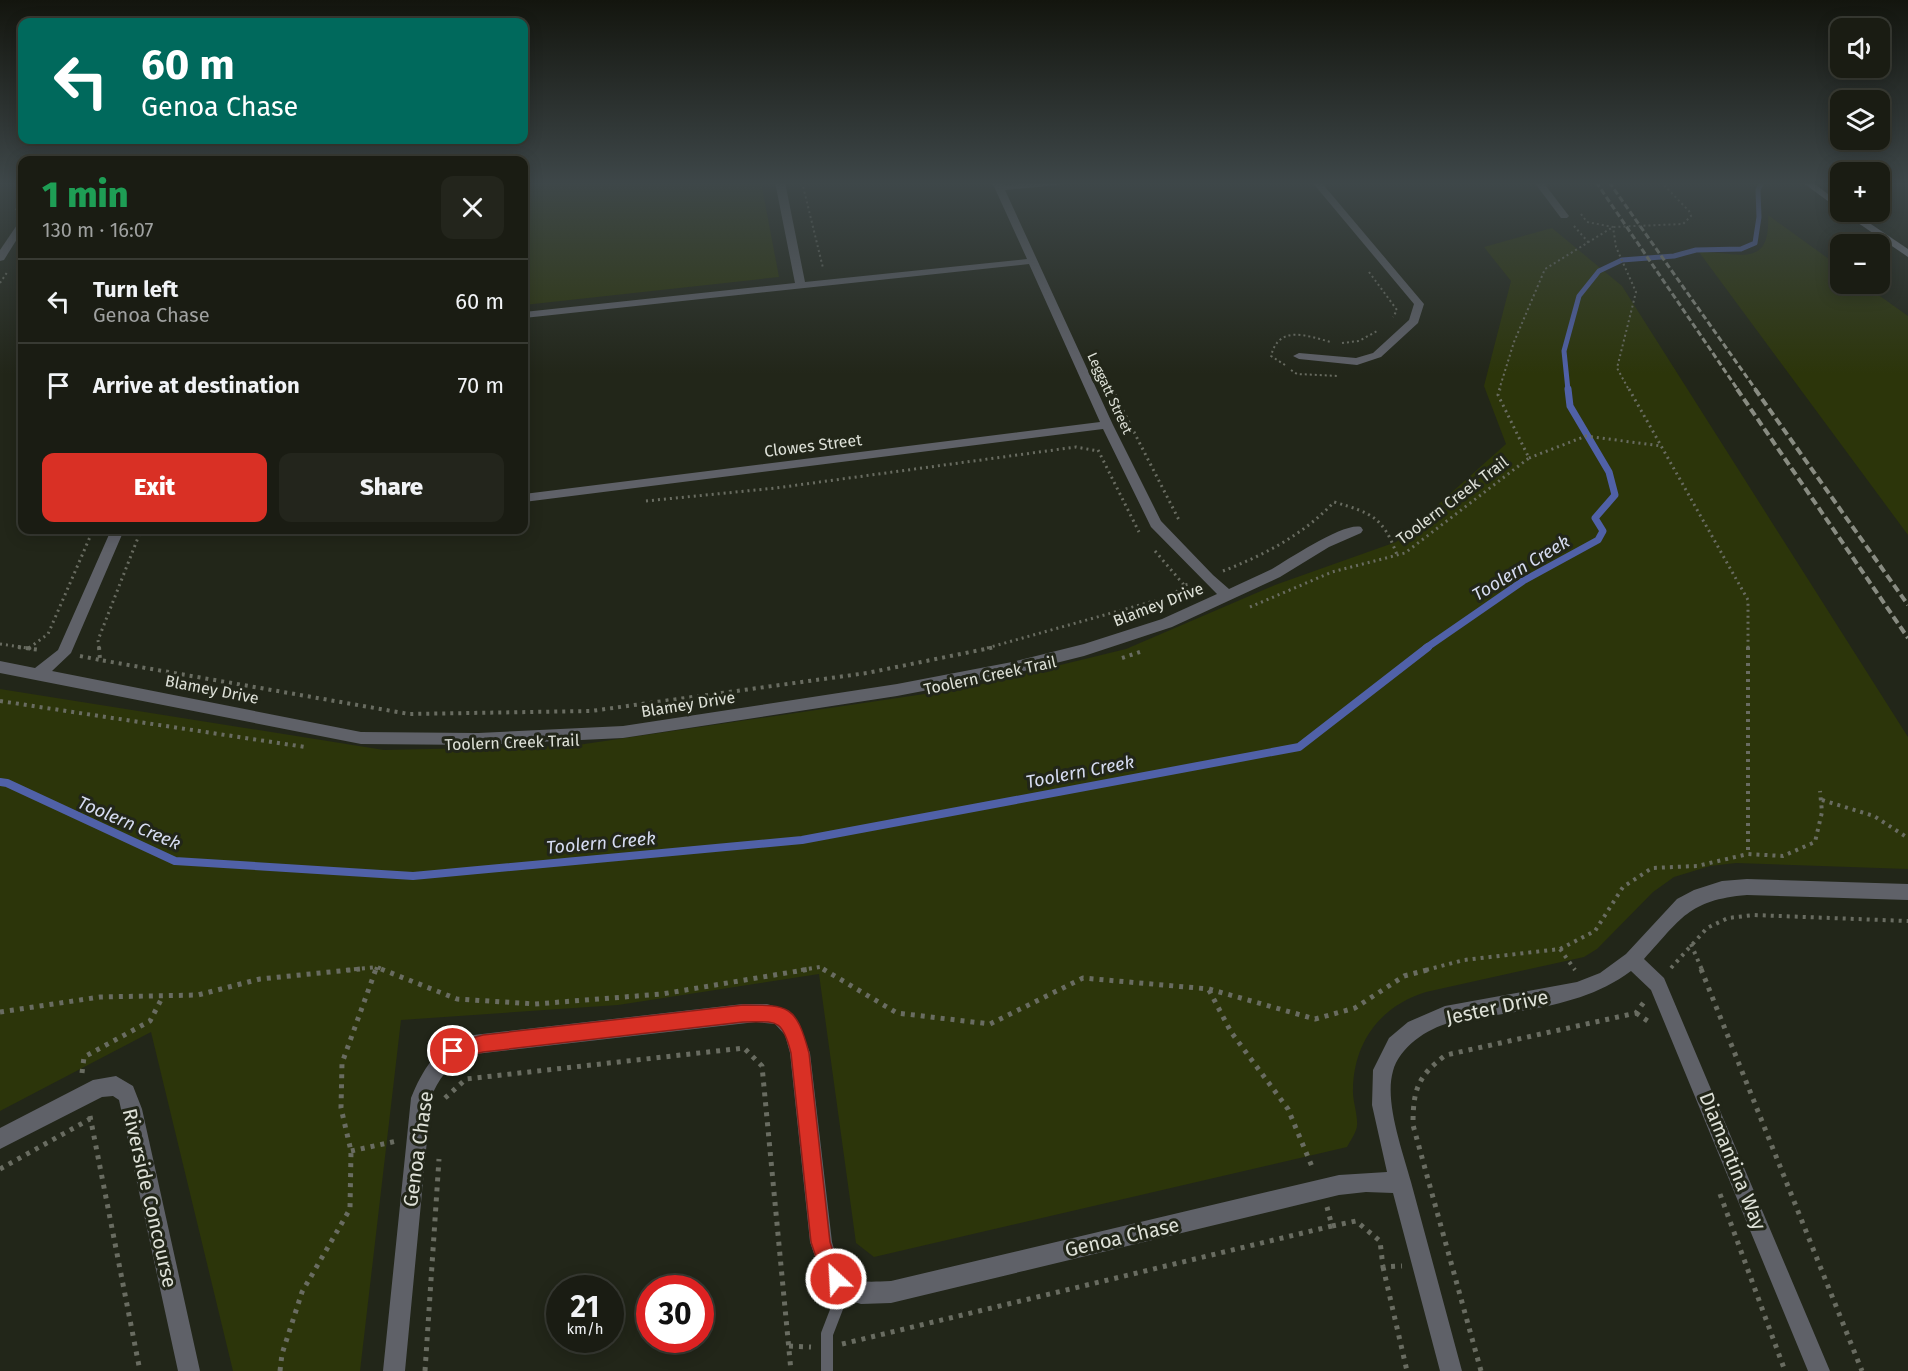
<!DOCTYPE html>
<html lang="en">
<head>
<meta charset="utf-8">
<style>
	:root { --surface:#1a1c13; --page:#23251c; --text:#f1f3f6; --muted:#9fa1a0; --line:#383a33; --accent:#d93025 }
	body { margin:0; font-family:"Fira Sans",sans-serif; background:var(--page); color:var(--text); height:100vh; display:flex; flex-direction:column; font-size:22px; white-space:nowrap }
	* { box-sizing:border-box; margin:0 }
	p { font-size:20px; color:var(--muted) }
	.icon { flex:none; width:33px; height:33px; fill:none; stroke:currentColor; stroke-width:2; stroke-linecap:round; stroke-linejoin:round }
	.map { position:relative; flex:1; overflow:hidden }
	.panel { position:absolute; left:18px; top:156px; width:510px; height:378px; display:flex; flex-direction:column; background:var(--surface); border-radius:12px; box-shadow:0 3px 15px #0003,0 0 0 2px var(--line) }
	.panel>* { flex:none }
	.guide { position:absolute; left:18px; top:18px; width:510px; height:126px; border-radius:12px; box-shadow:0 3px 15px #0003,0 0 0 2px var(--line); background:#00695c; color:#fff; overflow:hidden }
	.buttons { position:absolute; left:1830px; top:18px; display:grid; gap:12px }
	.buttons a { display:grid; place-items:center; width:60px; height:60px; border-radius:12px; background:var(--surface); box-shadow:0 3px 15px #0003,0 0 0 2px var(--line); font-size:30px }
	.speed { position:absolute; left:546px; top:1275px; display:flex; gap:12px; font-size:30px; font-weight:700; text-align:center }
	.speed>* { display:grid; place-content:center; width:78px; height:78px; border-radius:50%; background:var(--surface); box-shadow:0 3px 15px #0003,0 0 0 2px var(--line); line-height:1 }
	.speed small { font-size:15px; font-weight:400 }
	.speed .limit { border:9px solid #d22; background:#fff; color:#111 }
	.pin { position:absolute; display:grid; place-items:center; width:51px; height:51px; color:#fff; margin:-26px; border:3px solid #fff; border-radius:50%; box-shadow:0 2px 6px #0007 }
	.me { position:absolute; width:66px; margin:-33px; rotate:335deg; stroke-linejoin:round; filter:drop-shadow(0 0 4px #0008) }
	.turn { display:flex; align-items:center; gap:21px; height:126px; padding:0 24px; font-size:27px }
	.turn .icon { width:78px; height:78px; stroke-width:2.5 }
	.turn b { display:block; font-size:42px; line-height:51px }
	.round { display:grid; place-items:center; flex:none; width:63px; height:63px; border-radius:12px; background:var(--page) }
	.head { display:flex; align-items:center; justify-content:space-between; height:102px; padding:0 24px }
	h1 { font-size:36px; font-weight:800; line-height:45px; color:#1e9e55 }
	.primary-button { display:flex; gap:12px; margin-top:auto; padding:12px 24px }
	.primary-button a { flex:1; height:69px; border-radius:12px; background:var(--accent); color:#fff; font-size:24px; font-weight:800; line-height:69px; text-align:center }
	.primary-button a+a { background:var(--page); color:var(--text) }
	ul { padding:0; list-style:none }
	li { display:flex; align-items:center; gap:18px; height:84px; padding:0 24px; border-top:2px solid var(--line) }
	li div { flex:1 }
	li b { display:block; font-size:22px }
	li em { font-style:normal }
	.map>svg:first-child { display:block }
	.green { fill:#2c350a }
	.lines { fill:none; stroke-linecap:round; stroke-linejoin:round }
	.stream-far2 { stroke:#5061a8; stroke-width:5 }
	.stream-far1 { stroke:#5061a8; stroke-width:7 }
	.stream { stroke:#5061a8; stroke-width:8 }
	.path-far3 { stroke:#696c61; stroke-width:2; stroke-dasharray:2 3; stroke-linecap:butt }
	.path-far2 { stroke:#696c61; stroke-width:3; stroke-dasharray:2 4; stroke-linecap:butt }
	.path-far1 { stroke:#696c61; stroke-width:4; stroke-dasharray:3 5; stroke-linecap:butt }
	.path { stroke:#696c61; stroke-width:5; stroke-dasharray:4 6; stroke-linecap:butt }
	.lane { stroke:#5f6168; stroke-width:12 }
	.street { fill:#5f6168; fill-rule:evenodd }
	.secondary { fill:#80838e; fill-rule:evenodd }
	.rail-far1 { stroke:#898c82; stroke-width:3; stroke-dasharray:6 3; stroke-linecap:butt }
	.rail { stroke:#898c82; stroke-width:4; stroke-dasharray:8 4; stroke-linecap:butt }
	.route { fill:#d93025; stroke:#8d1f18; stroke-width:1.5 }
	.labels { text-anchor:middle; stroke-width:6; stroke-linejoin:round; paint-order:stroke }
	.far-street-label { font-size:14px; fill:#dee1d8; stroke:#222619 }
	.street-label { font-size:16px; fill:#dee1d8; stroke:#222619 }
	.water-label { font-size:18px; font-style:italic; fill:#d6dcf1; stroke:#222619 }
	.near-street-label { font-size:20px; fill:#dee1d8; stroke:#222619 }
</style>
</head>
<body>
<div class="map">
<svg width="1908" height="1371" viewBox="0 0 1908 1371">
	<rect width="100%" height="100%" fill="#222619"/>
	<g class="green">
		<polygon points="524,182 761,182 779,277 524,305"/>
		<path d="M 1768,215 L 1840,267 L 1840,284 L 1863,284 L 1908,316 L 1908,535 L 1699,252 C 1736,251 1771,271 1768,215 Z"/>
		<path d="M 1552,228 L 1622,286 L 1908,737 L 1908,869 L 1736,863 L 1710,866 L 1674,877 L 1653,892 L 1597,949 L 1584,957 L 1426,992 C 1381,1006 1354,1041 1353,1089 C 1352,1101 1360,1120 1356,1130 C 1354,1136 1350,1141 1347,1147 L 874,1257 L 856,1243 L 819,974 L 618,1005 L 401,1020 L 360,1371 L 233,1371 L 151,1032 L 0,1111 L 0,689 L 384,750 L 571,746 L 965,688 L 1126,649 L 1275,585 L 1396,542 L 1506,444 L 1484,386 L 1511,281 L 1484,247 Z"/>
	</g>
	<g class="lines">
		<polyline class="stream-far2" points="1568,390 1564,351 1579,296 1599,271 1622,260 1674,256 1696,250 1741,249 1755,243 1759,217 1758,190 1762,182"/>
		<polyline class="stream-far1" points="1426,648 1523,581 1598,540 1603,531 1595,518 1615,495 1609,472 1570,406 1568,389"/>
		<polyline class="stream" points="0,782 7,783 175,861 413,876 802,840 1299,747 1428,647"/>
		<g class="path-far3">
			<polyline points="802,182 823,268"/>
			<polyline points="16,210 22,200"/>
			<polyline points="1581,214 1587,222 1613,227 1616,247 1636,292 1617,368 1629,390"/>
			<polyline points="1574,226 1589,243"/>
			<polyline points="1369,272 1397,310 1393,317"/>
			<polyline points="0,283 8,271"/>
			<polyline points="1342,343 1359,341 1379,330"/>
			<path d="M 1285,365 L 1271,356 C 1279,324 1307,336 1331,342"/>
			<polyline points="1291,370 1297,374 1339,376"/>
			<polyline points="1108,380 1113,390"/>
			<polyline points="1499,390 1514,342 1545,269 1613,227 1683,224 1691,216 1689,211 1661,182"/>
		</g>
		<g class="path-far2">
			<polyline points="1112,389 1179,520"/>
			<polyline points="1629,389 1748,600 1748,648"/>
			<polyline points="1098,450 1139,532"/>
			<polyline points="1529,458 1586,436 1661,446"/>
			<polyline points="646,501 776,488 1076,447 1098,451"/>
			<polyline points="1155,551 1184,585"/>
			<path d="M 1223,571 C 1264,555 1303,535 1334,502 C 1372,513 1383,517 1397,555"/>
			<polyline points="1250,607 1332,572 1405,553 1529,458 1498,395 1500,389"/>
			<polyline points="0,644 28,648"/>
			<polyline points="29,648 48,634 93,530"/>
			<polyline points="99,648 98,640 141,530"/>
			<polyline points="987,648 1172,596 1184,585 1190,584"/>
		</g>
		<g class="path-far1">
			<polyline points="18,647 40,650"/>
			<polyline points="99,647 100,660 409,714 591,711 867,673 995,647"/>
			<polyline points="1748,647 1748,854"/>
			<polyline points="28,649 31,647"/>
			<polyline points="80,656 100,660"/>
			<polyline points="1122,658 1140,652"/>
			<polyline points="0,701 305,747"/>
			<polyline points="1822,800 1874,816 1908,838"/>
			<polyline points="1691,944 1702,970"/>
			<polyline points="1560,949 1575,970"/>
			<polyline points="1671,968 1707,928 1728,918 1754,915 1908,921"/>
			<polyline points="346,970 377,967 385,970"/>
			<polyline points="376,970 377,967"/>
			<polyline points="801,970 820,967 825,970"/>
			<polyline points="1426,970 1464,960 1560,949 1595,931 1623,887 1652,868 1697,866 1748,854 1783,856 1815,842 1822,812 1820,791"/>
		</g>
		<g class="path">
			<polyline points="381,969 457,999 535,1004 662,994 810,969"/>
			<polyline points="823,969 897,1013 990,1024 1083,978 1209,989 1315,1019 1355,1008 1404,976 1431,969"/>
			<polyline points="1701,969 1862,1371"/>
			<polyline points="1209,990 1231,1032 1288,1109 1313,1169"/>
			<polyline points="0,1012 100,997 198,995 260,979 360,969"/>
			<polyline points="1636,1013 1652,1024"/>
			<polyline points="82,1073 84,1057 150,1021 163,996"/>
			<polyline points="445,1098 466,1079 744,1048 762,1066 791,1371"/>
			<polyline points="90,1116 140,1371"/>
			<polyline points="351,1151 397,1141"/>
			<polyline points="0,1169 90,1119"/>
			<polyline points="1720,1194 1785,1371"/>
			<polyline points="1332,1226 1356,1221 1380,1241 1383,1267 1402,1266"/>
			<polyline points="1383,1267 1407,1371"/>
			<polyline points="842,1344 1332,1226 1327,1207"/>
			<polyline points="789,1346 811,1347"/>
			<polyline points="280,1371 282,1354 302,1292 350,1209 351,1151 341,1108 342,1063 376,969"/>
			<polyline points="425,1371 439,1159"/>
			<path d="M 1481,1371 L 1413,1125 C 1413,1091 1417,1076 1446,1055 L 1636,1013 L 1644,1002"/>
		</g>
		<polyline class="lane" points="827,1371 827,1334 844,1290"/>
		<g class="street">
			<path d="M 775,182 L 785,182 L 805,282 L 1027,259 L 992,182 L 1002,182 L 1003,185 L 1063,182 L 1059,185 L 1005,190 L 1113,425 L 1161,521 L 1213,575 L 1229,589 C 1243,582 1258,576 1272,569 C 1289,559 1344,522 1361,527 L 1363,530 L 1361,533 L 1329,547 L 1280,577 L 1172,627 L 1084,656 L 1012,674 L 897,696 L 623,738 L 478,745 L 361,744 L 0,673 L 0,661 L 35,668 L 58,650 L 111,530 L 124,530 L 71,653 L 52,671 L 361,732 L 478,733 L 623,726 L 897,684 L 1012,662 L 1084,644 L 1162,619 L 1217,594 L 1151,527 L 1103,429 L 524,502 L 524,494 L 1100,422 L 1029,264 L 524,318 L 524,312 L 795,283 Z"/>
			<polygon points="1312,182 1321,182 1424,304 1418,323 1381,357 1357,365 1299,359 1293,356 1299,353 1356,358 1373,353 1409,320 1414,304"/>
			<polygon points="1534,182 1543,182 1569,216 1567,218 1561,218"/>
			<polygon points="22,221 22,231 4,260 0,261 0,250 19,222"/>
			<path d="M 1747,879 L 1908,884 L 1908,900 L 1747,895 C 1688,900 1681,919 1644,959 L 1664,978 L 1830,1371 L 1808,1371 L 1651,990 L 1631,971 C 1579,1010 1511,1010 1450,1023 C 1427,1028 1399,1048 1393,1071 C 1384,1102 1403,1152 1411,1182 C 1428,1245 1445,1308 1462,1371 L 1440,1371 L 1393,1193 L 1366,1192 L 1339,1195 L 891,1303 L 861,1304 L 842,1298 L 828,1288 L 820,1271 L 810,1242 L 790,1053 L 785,1035 L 775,1024 L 756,1022 L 467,1055 C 449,1065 438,1079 431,1098 L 405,1371 L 383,1371 L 411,1098 C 423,1069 435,1049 465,1036 L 743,1004 L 767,1004 L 789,1011 L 799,1023 L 805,1040 L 810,1053 L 832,1242 C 844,1283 849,1283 891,1281 L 1339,1175 L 1387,1172 L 1372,1105 L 1373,1070 L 1389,1038 L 1408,1022 L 1445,1006 L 1577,982 L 1600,973 L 1626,954 L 1677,899 L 1694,890 L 1722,881 Z"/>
			<polygon points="116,1076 133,1086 142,1109 200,1371 178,1371 119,1100 113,1096 102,1097 0,1149 0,1128 93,1080"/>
		</g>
		<g class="secondary">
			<polygon points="1802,182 1812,182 1840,203 1840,210"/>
			<polygon points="1842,212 1853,212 1908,249 1908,257"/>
		</g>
		<g class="rail-far1">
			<polyline points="1596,182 1738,390"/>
			<polyline points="1609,182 1756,390"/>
		</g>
		<g class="rail">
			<polyline points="1737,389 1908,638"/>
			<polyline points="1755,389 1908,605"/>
		</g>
	</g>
	<linearGradient id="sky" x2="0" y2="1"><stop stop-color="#13150e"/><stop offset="0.49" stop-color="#3e4749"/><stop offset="1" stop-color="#3e4749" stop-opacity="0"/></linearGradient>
	<rect width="1908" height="374" fill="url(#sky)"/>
	<path class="route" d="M 743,1005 C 789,1005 796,1005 809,1053 L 830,1242 L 837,1263 L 846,1279 L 843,1286 L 836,1289 L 829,1286 L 822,1275 L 811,1242 L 791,1053 C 782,1017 776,1022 743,1022 L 483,1052 L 453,1060 L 447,1057 L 445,1051 L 447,1045 L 483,1035 Z"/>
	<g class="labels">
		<g class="far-street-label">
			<text transform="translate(1110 393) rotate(65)" y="5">Leggatt Street</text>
		</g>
		<g class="street-label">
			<text transform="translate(813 445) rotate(-7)" y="6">Clowes Street</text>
			<text transform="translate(1452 500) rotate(-37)" y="6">Toolern Creek Trail</text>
			<text transform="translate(1158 604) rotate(-21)" y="6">Blamey Drive</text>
			<text transform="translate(990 675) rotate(-12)" y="6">Toolern Creek Trail</text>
			<text transform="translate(212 689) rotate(11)" y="6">Blamey Drive</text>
			<text transform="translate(688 704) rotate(-9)" y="6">Blamey Drive</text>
			<text transform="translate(512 742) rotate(-2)" y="6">Toolern Creek Trail</text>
		</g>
		<g class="water-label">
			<text transform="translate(1521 568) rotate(-31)" y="6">Toolern Creek</text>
			<text transform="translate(1080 772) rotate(-11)" y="6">Toolern Creek</text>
			<text transform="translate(129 823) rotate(23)" y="6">Toolern Creek</text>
			<text transform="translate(601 843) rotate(-5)" y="6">Toolern Creek</text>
		</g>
		<g class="near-street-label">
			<text transform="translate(1497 1007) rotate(-12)" y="7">Jester Drive</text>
			<text transform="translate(418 1149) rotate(-82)" y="7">Genoa Chase</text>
			<text transform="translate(1733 1161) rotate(68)" y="7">Diamantina Way</text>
			<text transform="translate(150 1198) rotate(77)" y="7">Riverside Concourse</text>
			<text transform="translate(1122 1237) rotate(-13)" y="7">Genoa Chase</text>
		</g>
	</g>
</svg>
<div class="buttons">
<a><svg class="icon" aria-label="sound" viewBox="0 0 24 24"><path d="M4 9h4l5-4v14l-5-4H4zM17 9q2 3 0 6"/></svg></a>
<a><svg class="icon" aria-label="layers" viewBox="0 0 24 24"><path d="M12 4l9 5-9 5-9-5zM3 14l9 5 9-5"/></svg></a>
<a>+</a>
<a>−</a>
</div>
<div class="speed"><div>21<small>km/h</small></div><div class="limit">30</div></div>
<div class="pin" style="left:453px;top:1051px;background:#d93025"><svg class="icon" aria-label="arrive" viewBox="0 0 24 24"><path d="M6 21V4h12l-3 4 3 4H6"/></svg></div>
<svg class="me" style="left:836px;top:1279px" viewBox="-20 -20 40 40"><circle r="17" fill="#d93025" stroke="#fff" stroke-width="3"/><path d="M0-11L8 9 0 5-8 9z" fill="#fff"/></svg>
<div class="guide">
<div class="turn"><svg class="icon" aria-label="left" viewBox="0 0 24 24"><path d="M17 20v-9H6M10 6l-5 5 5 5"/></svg><div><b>60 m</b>Genoa Chase</div></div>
</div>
<section class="panel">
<div class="head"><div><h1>1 min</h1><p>130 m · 16:07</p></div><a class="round"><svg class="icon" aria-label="close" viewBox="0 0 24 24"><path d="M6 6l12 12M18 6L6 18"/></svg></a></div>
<ul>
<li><svg class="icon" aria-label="left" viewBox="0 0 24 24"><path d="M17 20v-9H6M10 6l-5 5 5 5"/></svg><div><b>Turn left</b><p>Genoa Chase</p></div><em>60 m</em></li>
<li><svg class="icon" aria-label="arrive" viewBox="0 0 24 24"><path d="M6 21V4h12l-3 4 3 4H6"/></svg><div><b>Arrive at destination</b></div><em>70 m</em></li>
</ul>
<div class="primary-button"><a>Exit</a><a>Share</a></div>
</section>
</div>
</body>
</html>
